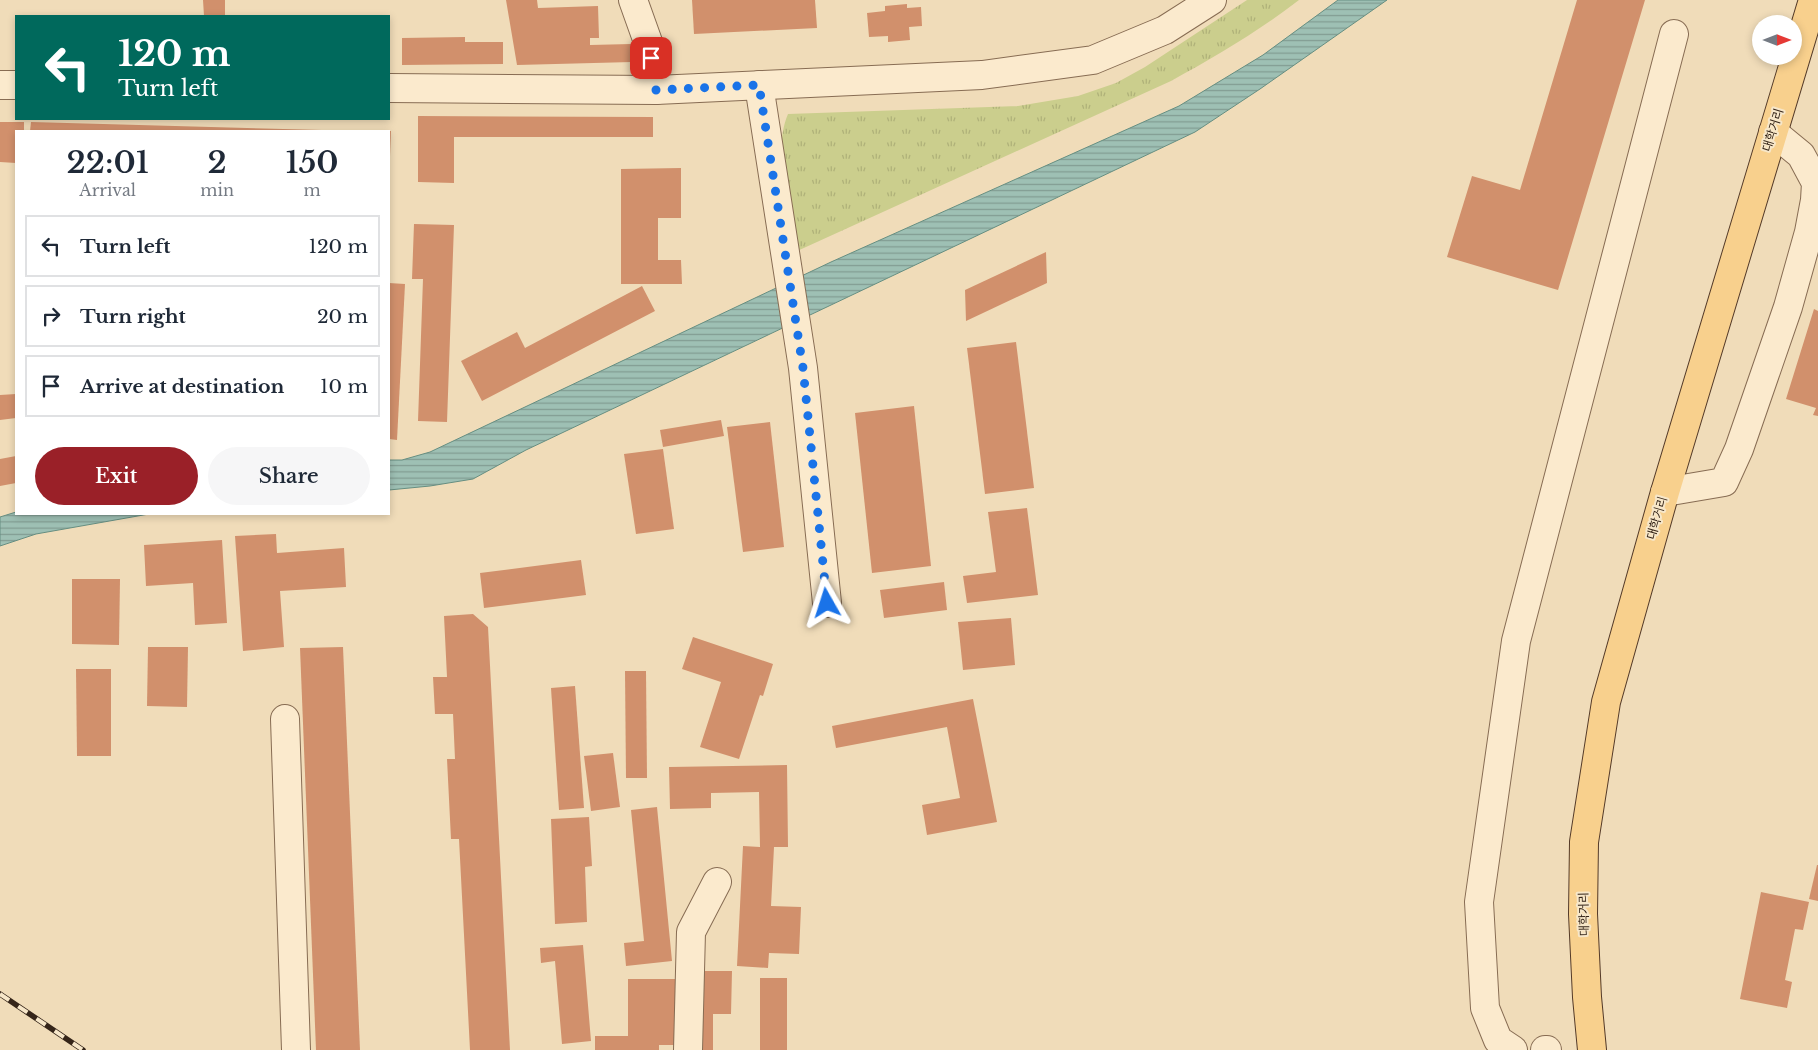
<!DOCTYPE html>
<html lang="en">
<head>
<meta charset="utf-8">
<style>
	:root { --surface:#fff; --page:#f6f6f7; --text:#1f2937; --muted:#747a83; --line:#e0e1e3; --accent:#9a2028 }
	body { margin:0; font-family:"Libre Baskerville","Noto Sans KR",serif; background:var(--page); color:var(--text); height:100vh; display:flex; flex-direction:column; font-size:19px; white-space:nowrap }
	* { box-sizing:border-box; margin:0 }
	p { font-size:16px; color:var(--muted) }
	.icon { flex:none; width:28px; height:28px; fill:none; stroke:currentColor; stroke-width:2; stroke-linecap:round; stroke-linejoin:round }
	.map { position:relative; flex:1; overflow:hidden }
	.panel { position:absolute; left:15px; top:130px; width:375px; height:385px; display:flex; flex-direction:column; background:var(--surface); border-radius:0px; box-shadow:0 2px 8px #0003 }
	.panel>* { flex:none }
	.top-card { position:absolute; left:15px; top:15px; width:375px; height:105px; border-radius:0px; box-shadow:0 2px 8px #0003; background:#00695c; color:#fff; overflow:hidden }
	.needle { width:32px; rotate:90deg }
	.fabs { position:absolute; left:1752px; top:15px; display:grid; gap:10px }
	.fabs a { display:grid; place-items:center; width:50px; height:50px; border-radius:50%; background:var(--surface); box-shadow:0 2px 8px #0003; font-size:25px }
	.pin { position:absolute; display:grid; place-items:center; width:42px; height:42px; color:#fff; margin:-21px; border-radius:10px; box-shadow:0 2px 8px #0006 }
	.me { position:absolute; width:55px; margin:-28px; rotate:354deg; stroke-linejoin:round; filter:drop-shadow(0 0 4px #0008) }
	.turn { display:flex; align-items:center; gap:18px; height:105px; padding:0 20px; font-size:22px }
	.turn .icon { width:65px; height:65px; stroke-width:2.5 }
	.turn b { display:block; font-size:35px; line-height:42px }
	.eta { display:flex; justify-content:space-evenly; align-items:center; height:85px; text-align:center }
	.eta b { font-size:30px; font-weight:600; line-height:35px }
	.cta { display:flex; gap:10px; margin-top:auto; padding:10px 20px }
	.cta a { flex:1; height:58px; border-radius:30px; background:var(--accent); color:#fff; font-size:20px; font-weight:600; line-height:58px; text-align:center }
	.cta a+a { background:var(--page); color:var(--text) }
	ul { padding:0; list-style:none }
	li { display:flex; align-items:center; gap:15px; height:62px; margin:0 10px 8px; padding:0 10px; border:2px solid var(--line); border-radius:0px }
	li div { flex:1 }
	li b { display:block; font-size:19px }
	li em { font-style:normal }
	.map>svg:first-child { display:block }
	.grass { fill:url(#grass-tufts) }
	.water { fill:url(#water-rules); stroke:#668e81 }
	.building { fill:#d1906c }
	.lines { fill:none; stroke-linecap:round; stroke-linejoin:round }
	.minor-casing { stroke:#876c53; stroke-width:30 }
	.major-casing { stroke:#543a28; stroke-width:30 }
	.minor { stroke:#fbeacd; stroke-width:28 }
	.major { stroke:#f8d08d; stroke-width:28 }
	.rail-casing { stroke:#352519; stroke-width:5.5 }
	.rail { stroke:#f7e7c9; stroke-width:4; stroke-dasharray:11; stroke-linecap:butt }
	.route { stroke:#1a73e8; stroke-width:9; stroke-dasharray:0 16.2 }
	.labels { text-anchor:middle; stroke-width:4; stroke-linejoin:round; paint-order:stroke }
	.street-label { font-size:12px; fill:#352519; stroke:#f7e7c9 }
</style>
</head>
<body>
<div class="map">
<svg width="1818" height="1050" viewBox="0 0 1818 1050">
	<defs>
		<pattern id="grass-tufts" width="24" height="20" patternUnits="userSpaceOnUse" patternTransform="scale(1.25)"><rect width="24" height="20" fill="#cbce8d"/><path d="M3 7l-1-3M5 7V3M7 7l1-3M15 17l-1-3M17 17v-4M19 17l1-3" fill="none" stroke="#afb179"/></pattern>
		<pattern id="water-rules" width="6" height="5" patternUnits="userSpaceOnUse" patternTransform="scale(1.25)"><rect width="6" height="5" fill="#9ec0b4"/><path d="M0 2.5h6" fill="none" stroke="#829c92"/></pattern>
	</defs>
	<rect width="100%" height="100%" fill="#f0dcb9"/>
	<path class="grass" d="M 1247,0 L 1299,0 C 1259,31 1215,57 1171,81 L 795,252 C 789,213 772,150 788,114 L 1018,106 L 1078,96 L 1116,83 L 1145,67 Z"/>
	<g class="water">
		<polygon points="1338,0 1387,0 1260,89 1195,132 526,450 473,479 430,486 389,490 389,460 402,460 430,452 831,262 1179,106 1263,55"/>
		<polygon points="16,512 16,514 149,514 36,534 0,546 0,517"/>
	</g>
	<g class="building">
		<polygon points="203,0 225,0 225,16 204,16"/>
		<polygon points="506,0 537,0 538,8 598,6 599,38 590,38 590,45 631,44 632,62 517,65"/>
		<polygon points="692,0 815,0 817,28 694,34"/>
		<polygon points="1577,0 1645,0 1558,290 1447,257 1472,176 1520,190"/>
		<polygon points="907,4 907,8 921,7 922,26 909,27 910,40 888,42 888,36 869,37 867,13 885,11 885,6"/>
		<polygon points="465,37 465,42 503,42 503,64 402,65 402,38"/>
		<polygon points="418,116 653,117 653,137 454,137 454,183 418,182"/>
		<polygon points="0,122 24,122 24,131 16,131 16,163 0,162"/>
		<polygon points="31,122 322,130 322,131 30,131"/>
		<polygon points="389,131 391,131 390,156 389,156"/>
		<polygon points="681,168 681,218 658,218 658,260 681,260 682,284 621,284 621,169"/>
		<polygon points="414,224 454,225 447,422 418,421 423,279 412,279"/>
		<polygon points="1046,252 1047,283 966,321 965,290"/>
		<polygon points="389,283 405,284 397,440 389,439"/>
		<polygon points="642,286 655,311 482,401 461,361 517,332 525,348"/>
		<polygon points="1814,309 1818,311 1818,416 1813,415 1816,408 1786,399"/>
		<polygon points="1016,342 1034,488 985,494 967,348"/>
		<polygon points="16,394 16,418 0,420 0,395"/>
		<polygon points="914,406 931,566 872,573 855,413"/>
		<polygon points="721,420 724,436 663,447 660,430"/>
		<polygon points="770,422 784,547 743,552 727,427"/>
		<polygon points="663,449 674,529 636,534 624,454"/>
		<polygon points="16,456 16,483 0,486 0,459"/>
		<polygon points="1027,508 1038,595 967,603 963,576 996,572 988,512"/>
		<polygon points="276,534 277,553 344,548 346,587 280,591 284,647 243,651 235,536"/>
		<polygon points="222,540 227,623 195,625 193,583 146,586 144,545"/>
		<polygon points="581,560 586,595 484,608 480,573"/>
		<polygon points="72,579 120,579 119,645 72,644"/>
		<polygon points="944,582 947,610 884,618 880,590"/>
		<polygon points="473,614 488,627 510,1050 470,1050 459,839 451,839 447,759 455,759 453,714 435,714 433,677 447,677 444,616"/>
		<polygon points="1011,618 1015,665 963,670 958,622"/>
		<polygon points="693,637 773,664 763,696 760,695 739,759 700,747 721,682 682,669"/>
		<polygon points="148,647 188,647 187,707 147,706"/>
		<polygon points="343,647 360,1050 316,1050 300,648"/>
		<polygon points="76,669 111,669 111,756 77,756"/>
		<polygon points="625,671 646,671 647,778 626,778"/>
		<polygon points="575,686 584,808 559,810 551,688"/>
		<polygon points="973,699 997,822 927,835 922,805 960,798 947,727 836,748 832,726"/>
		<polygon points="613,753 620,807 591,811 584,756"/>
		<polygon points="787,765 788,847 774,847 771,906 801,907 799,954 769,953 768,968 737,966 743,846 760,847 759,792 711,793 711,808 670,809 669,767"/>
		<polygon points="657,807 672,961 626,966 624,943 644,941 631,810"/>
		<polygon points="589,817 592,866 585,867 587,922 555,924 551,819"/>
		<polygon points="1817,865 1818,865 1818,901 1809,899"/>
		<polygon points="1761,892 1809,902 1803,930 1795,929 1785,980 1792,982 1787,1008 1740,999"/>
		<polygon points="583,945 591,1041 562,1044 555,961 541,963 540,948"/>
		<polygon points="696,971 732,971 731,1014 713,1014 713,1050 696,1050"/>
		<rect x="760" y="978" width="27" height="72"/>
		<polygon points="628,979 676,979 676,1045 659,1045 659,1050 595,1050 595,1036 628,1036"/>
	</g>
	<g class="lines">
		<defs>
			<g id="minor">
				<polyline points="633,0 648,42 656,90"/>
				<polyline points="0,85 16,85"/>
				<polyline points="759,85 803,368 827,603"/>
				<polyline points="389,88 656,90 982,75 1093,60 1165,30 1212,0"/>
				<polyline points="1665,492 1724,482 1739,449 1788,307 1809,232 1815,200 1816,183 1801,155 1773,132"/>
				<polyline points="285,719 296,1050"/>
				<polyline points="688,1050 691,932 717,882"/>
				<polyline points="1513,1050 1498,1040 1485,1008 1479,902 1516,641 1674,34"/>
				<polyline points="1545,1050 1547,1050"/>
			</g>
			<polyline id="major" points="1592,1050 1587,997 1583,914 1584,842 1606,702 1665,492 1813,0"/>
		</defs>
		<use href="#minor" class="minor-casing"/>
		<use href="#major" class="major-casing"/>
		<use href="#minor" class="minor"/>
		<use href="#major" class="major"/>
		<defs>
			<polyline id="rail" points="0,994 83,1050"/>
		</defs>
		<use href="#rail" class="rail-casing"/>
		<use href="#rail" class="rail"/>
	</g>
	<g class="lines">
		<polyline class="route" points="651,58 656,90 759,85 803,368 827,603"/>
	</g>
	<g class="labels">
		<g class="street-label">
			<text transform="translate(1773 130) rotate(-73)" y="4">대학거리</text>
			<text transform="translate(1657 518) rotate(-74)" y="4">대학거리</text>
			<text transform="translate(1584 914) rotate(-91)" y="4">대학거리</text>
		</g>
	</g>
</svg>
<div class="fabs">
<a><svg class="needle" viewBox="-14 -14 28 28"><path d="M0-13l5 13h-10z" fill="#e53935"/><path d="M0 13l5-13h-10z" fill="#747a83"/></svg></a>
</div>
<div class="pin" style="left:651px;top:58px;background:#d93025"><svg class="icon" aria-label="arrive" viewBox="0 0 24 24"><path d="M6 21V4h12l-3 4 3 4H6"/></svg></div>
<svg class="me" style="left:827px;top:603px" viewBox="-20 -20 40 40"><path d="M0-17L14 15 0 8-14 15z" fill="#1a73e8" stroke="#fff" stroke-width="4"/></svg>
<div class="top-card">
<div class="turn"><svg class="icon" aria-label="left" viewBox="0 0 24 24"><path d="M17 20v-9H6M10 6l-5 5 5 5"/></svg><div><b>120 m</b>Turn left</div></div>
</div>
<section class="panel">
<div class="eta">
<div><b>22:01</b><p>Arrival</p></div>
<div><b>2</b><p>min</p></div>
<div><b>150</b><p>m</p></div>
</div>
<ul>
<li><svg class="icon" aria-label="left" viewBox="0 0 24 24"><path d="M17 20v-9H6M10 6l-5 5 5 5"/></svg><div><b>Turn left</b></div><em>120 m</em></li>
<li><svg class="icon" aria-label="right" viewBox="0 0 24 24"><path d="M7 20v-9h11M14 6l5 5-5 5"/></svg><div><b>Turn right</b></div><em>20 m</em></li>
<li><svg class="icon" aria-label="arrive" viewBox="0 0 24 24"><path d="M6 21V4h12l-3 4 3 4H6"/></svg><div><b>Arrive at destination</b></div><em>10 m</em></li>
</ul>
<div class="cta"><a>Exit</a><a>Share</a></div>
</section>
</div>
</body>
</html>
